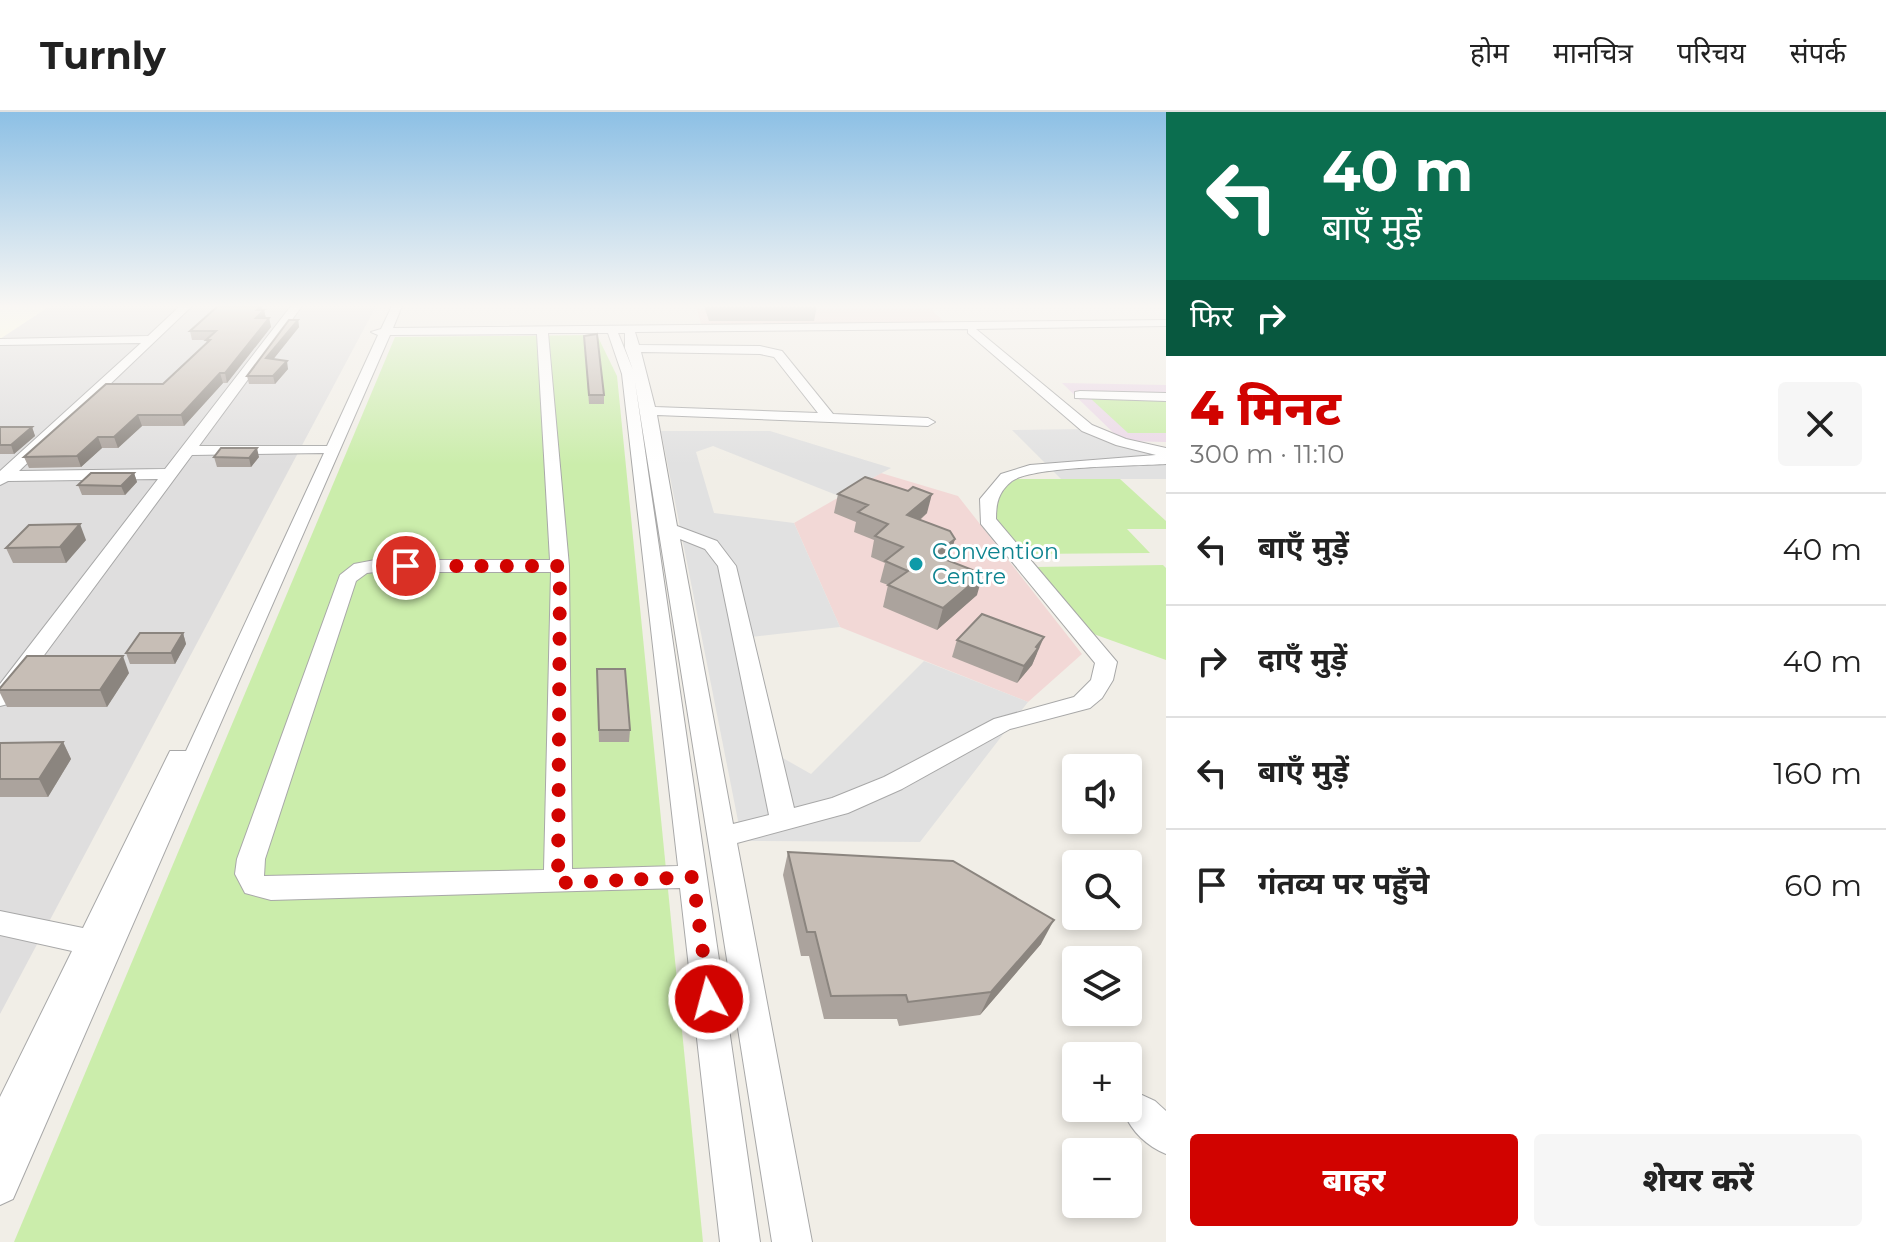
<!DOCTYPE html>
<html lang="hi">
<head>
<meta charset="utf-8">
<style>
	:root { --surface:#fff; --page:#f6f6f6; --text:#222; --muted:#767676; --line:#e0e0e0; --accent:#d10300 }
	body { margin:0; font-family:Montserrat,"Noto Sans Devanagari",sans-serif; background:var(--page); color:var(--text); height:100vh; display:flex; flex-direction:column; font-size:30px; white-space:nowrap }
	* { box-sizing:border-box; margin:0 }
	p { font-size:26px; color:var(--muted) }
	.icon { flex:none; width:44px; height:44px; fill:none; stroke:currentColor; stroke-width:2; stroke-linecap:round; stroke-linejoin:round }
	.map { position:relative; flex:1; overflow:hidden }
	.drawer { display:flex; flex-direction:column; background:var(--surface); width:720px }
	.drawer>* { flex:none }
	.banner { background:#0b6e4f; color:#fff; overflow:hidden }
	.controls { position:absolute; left:1062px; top:642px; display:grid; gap:16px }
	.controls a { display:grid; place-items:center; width:80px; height:80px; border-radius:8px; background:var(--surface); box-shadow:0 4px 12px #0003; font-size:40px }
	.pin { position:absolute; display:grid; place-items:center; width:68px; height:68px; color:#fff; margin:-34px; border:4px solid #fff; border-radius:50%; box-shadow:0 2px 8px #0007 }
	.me { position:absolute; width:88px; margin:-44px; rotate:353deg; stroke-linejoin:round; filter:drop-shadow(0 0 6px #0008) }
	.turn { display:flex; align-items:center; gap:28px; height:168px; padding:0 24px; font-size:36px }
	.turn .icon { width:104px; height:104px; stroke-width:2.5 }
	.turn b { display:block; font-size:56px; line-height:68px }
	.then { display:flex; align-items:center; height:76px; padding:0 24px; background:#0003; gap:16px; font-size:30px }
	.round { display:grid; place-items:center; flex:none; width:84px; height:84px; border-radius:8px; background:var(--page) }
	.overview { display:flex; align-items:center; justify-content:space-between; height:136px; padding:0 24px }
	h1 { font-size:48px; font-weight:800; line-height:60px; color:var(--accent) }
	.button { display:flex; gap:16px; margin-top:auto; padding:16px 24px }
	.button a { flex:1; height:92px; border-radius:8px; background:var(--accent); color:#fff; font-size:32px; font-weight:800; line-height:92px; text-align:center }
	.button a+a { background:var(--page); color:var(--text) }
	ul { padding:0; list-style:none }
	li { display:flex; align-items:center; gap:24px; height:112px; padding:0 24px; border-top:2px solid var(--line) }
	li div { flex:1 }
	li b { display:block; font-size:30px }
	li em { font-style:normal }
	header { display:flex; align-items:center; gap:48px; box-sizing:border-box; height:112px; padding:0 40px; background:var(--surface); border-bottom:2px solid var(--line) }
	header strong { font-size:38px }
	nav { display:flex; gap:44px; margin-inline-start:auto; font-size:28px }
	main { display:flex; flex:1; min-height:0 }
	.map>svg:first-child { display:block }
	.residential { fill:#dfdede }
	.commercial { fill:#f2d8d6 }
	.industrial { fill:#ebd9e7 }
	.education { fill:#ffffe2 }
	.grass { fill:#cbedab }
	.parking { fill:#e1e1e1 }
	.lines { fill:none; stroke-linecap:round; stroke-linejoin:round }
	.minor-casing { stroke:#a8a8a8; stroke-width:2 }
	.minor { fill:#fff; fill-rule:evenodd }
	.wall { fill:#aba39d }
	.shaded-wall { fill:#8b857f }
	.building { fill:#c7beb6; stroke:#8b857f; stroke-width:2 }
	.route { stroke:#d10300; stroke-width:14; stroke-dasharray:0 25.2 }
	.culture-dot { fill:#0f9aa8; stroke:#fff; stroke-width:3 }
	.labels { text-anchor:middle; stroke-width:6; stroke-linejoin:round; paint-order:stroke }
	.culture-label { font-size:22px; fill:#0d838f; stroke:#fff; text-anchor:start }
</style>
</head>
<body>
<header>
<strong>Turnly</strong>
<nav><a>होम</a><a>मानचित्र</a><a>परिचय</a><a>संपर्क</a></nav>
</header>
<main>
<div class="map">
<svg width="1166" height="1130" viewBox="0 0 1166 1130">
	<rect width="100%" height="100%" fill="#f1eee7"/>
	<polygon class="residential" points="0,194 376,194 0,902"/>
	<g class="commercial">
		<polygon points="696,194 928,194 946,212 701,212"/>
		<polygon points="881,361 958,384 1082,542 1028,590 840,515 794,411"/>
	</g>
	<polygon class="industrial" points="1062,271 1166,273 1166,330 1122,329"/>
	<polygon class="education" points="0,194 50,194 0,227"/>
	<g class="grass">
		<polygon points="597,223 617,264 703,1130 14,1130 395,225"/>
		<polygon points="1089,285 1160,286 1166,290 1166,321 1128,321"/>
		<polygon points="1016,367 1120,367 1166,409 1166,417 1127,417 1150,441 1025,442 984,391"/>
		<polygon points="1163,453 1166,456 1166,548 1088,520 1035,455"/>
	</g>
	<g class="parking">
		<polygon points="1082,317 1089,323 1166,345 1166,367 1061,367 1012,318"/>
		<polygon points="661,319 770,319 891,356 839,384 713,334 696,340 714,401 794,411 840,515 743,526 774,641 811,662 924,549 1028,590 920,730 742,729"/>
	</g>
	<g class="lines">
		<defs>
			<g id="minor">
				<path d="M 180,194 L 192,194 L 19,359 L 165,357 L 291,194 L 302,194 L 199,334 L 327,334 L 378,223 L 371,220 L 381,217 L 392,194 L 402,194 L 393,216 L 1166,208 L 1166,214 L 976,217 L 1092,313 L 1126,327 L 1166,336 L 1166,352 C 1135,354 1033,354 1012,369 C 998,380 996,392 996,407 L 1117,550 L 1113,568 L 1102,586 L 1090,596 L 1010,617 L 902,677 L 848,701 L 737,731 L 812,1130 L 772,1130 L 635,270 L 760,1130 L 720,1130 L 680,776 L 271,788 L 245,781 L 235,762 L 237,747 L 340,463 L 354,452 L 375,448 L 550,448 L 537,222 L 390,223 L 13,1087 L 0,1093 L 0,985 L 72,839 L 0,823 L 0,799 L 83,816 L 167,645 L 170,639 L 186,639 L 324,341 L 192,343 L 8,592 L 0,594 L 0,572 L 158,367 L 8,369 L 0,373 L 0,359 L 141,231 L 0,233 L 0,227 L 148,224 ZM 968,217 L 968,221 L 1082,319 L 1116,333 L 1156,343 L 1030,353 L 1001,362 L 980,387 L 981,412 L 1095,551 L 1091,568 L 1074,585 L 994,607 L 884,665 L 832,686 L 794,696 L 736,454 L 717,429 L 677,414 L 657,303 L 928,314 L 935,310 L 928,306 L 833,302 L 782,239 L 760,234 L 639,233 L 635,220 ZM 548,221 L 608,221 L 622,262 L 678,754 L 572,757 L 569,454 ZM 618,221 L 625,221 L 625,236 L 633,258 ZM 641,240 L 760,242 L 774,245 L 818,301 L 655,295 ZM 680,427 L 705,437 L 718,454 L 769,703 L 733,712 ZM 375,460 L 551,460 L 544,758 L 264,764 L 265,747 L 356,469 L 367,461 Z"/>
				<polygon points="1080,279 1166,281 1166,289 1075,286 1075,280"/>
				<path d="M 1142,983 L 1155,989 L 1166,999 L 1166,1042 C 1147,1034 1132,1020 1124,1001 L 1129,989 Z"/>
			</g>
		</defs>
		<use href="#minor" class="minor-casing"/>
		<use href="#minor" class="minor"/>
	</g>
	<g class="wall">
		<polygon points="704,194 817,194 814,209 709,209"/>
		<polygon points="262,198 264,198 266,206 269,206 271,215 227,271 223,271 184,314 142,314 118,336 102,336 81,355 29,356 24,345 163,272 207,232 206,228 192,228 190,219"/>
		<polygon points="298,208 299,215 273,247 288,257 275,272 249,272 247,264"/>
		<polygon points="584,224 604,283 604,292 589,292"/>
		<polygon points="0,315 32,315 35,324 14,342 0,342"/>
		<polygon points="214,345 259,345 251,355 217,355"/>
		<polygon points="134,361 137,370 125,383 82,383 78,373"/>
		<polygon points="838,382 927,401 920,408 949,447 948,449 977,483 937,518 883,495 888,473 880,470 885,451 871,445 874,428 854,420 856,410 834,401"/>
		<polygon points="86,428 66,451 13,451 6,436"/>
		<polygon points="183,521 186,532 175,552 130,552 126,541"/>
		<polygon points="957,528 1037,541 1032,553 1017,571 952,545"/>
		<polygon points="129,561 107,595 7,595 0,581 0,576"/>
		<polygon points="597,569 630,618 629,630 599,630"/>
		<polygon points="63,630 71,647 48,685 0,685 0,631"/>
		<polygon points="788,740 1041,832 980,903 899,914 897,907 824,907 809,844 801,844 783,763"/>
	</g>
	<g class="shaded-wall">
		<polygon points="261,194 263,200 264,198 266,207 258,215 257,198"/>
		<polygon points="269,206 271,215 227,271 225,261"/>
		<polygon points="298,208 299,215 268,254 266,246"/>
		<polygon points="287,249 288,257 275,272 273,264"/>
		<polygon points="220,261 223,271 184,314 181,303"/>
		<polygon points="138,303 142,314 118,336 114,325"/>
		<polygon points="32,315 35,324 14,342 11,333"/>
		<polygon points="98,325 102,336 81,355 77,344"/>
		<polygon points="257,336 259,345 251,355 249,346"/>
		<polygon points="134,361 137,370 125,383 121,374"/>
		<polygon points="932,382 927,401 902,423 907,403"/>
		<polygon points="80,412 86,428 66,451 60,435"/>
		<polygon points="955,427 949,447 928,464 934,443"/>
		<polygon points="983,462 977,483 937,518 943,496"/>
		<polygon points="183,521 186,532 175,552 171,541"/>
		<polygon points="1044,525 1032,553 1017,571 1024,554 1036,535"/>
		<polygon points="123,544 129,561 107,595 100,578"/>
		<polygon points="63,630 71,647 48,685 39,667"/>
		<polygon points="1054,808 1041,832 980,903 991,880"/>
	</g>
	<g class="building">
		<polygon points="218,194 261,194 257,198 264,198 256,206 269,206 225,261 220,261 181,303 138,303 114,325 98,325 77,344 24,345 106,272 163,272 210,228 206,228 216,219 190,219"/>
		<polygon points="289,208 298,208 266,246 287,249 273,264 247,264"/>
		<polygon points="597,222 604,283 589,283 584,224"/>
		<polygon points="0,315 32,315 11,333 0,333"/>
		<polygon points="221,336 257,336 249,346 214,345"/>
		<polygon points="91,361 134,361 121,374 78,373"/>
		<polygon points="865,365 908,379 913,375 932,382 907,403 950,419 955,427 934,443 983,462 943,496 888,473 908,459 885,449 903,435 875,424 888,412 858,400 868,393 838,382"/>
		<polygon points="80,412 60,435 6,436 29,413"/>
		<polygon points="982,502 1044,525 1036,535 1038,536 1024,554 957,528"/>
		<polygon points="140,521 183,521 171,541 126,541"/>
		<polygon points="27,544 123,544 100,578 0,578 0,576"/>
		<polygon points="597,557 625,557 630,618 599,618"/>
		<polygon points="63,630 39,667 0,667 0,631"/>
		<polygon points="788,740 953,749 1054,808 991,880 908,890 906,883 831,884 815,820 807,820"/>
	</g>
	<linearGradient id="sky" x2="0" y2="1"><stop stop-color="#8dc0e5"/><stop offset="0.55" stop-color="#f9f7f4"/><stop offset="1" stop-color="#f9f7f4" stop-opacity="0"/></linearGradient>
	<rect width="1166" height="353" fill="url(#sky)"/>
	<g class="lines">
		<polyline class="route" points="406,454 560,454 558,771 693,765 709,887"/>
	</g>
	<circle class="culture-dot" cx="916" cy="452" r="8"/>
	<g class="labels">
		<g class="culture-label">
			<text x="932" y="447">Convention<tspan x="932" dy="25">Centre</tspan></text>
		</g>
	</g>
</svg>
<div class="controls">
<a><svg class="icon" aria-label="sound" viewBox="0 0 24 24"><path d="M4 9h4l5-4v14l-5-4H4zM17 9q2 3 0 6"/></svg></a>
<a><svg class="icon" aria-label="search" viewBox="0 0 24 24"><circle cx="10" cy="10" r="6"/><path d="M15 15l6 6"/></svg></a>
<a><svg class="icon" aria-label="layers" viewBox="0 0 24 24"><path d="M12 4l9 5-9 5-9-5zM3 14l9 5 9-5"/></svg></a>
<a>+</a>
<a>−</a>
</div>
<div class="pin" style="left:406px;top:454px;background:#d93025"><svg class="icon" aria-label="arrive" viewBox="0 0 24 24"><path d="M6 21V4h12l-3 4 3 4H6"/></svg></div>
<svg class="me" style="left:709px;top:887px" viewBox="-20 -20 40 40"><circle r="17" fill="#d10300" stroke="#fff" stroke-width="3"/><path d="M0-11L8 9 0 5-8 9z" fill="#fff"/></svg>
</div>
<section class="drawer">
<div class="banner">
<div class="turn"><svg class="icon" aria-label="left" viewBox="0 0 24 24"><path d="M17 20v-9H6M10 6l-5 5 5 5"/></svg><div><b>40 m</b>बाएँ मुड़ें</div></div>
<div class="then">फिर<svg class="icon" aria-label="right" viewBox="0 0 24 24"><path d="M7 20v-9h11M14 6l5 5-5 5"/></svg></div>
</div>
<div class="overview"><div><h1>4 मिनट</h1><p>300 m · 11:10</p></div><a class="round"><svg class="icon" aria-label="close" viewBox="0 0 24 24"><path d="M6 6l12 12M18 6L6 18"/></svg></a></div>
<ul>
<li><svg class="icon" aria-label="left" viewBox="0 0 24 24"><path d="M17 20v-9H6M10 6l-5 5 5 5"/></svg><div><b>बाएँ मुड़ें</b></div><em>40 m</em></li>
<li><svg class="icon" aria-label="right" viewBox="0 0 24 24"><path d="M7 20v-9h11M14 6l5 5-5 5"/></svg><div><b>दाएँ मुड़ें</b></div><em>40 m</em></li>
<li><svg class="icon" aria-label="left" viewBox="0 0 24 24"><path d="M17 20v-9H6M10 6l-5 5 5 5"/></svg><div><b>बाएँ मुड़ें</b></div><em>160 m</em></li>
<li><svg class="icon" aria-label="arrive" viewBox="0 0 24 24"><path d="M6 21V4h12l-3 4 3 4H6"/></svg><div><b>गंतव्य पर पहुँचे</b></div><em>60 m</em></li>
</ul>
<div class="button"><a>बाहर</a><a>शेयर करें</a></div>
</section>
</main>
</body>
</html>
